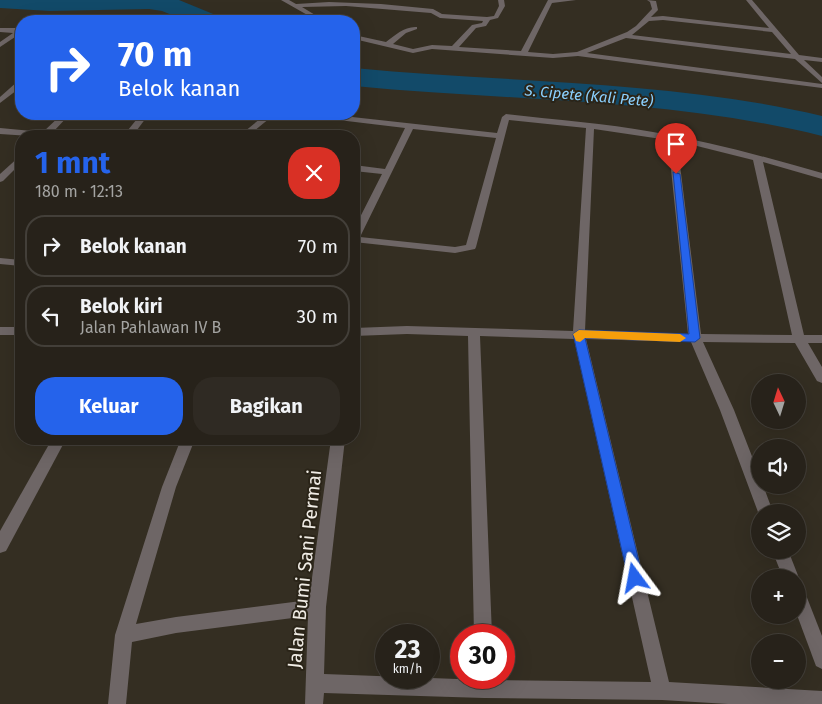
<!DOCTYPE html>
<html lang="id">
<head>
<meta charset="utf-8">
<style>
	:root { --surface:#27221a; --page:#2f2a23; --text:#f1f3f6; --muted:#a4a4a2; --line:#433f39; --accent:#2563eb }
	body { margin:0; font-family:"Fira Sans",sans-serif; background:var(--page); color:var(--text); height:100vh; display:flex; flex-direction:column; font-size:19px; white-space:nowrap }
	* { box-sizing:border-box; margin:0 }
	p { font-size:16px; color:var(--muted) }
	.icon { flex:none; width:28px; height:28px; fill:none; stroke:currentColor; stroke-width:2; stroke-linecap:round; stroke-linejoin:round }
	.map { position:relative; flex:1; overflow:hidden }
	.side { position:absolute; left:15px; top:130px; width:345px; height:315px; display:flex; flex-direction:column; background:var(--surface); border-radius:20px; box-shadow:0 5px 20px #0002,0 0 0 1px var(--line) }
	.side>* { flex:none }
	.hud { position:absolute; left:15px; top:15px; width:345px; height:105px; border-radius:20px; box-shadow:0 5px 20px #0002,0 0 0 1px var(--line); background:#2563eb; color:#fff; overflow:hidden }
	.needle { width:32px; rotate:356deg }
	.fabs { position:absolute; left:751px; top:374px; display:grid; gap:10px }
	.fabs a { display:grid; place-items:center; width:55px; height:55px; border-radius:50%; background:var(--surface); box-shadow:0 5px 20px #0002,0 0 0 1px var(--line); font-size:25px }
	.speed { position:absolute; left:375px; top:624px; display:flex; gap:10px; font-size:25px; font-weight:700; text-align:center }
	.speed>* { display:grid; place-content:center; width:65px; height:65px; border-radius:50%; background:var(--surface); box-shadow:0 5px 20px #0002,0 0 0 1px var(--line); line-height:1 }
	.speed small { font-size:12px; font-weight:400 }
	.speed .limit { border:8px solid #d22; background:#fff; color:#111 }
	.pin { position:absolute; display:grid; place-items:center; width:42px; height:42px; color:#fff; margin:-51px -21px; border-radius:50% 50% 50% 0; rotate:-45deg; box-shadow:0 0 5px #0007 }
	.pin .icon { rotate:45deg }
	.me { position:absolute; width:55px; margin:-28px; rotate:347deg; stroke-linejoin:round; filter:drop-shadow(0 0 4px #0008) }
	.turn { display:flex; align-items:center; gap:18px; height:105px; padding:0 20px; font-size:22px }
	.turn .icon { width:65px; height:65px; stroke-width:2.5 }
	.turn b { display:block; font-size:35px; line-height:42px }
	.round { display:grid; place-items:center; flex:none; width:52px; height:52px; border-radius:20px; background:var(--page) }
	.overview { display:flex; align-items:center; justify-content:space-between; height:85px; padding:0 20px }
	h1 { font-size:30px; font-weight:700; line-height:38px; color:var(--accent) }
	.primary-button { display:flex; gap:10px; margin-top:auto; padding:10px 20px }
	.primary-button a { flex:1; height:58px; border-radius:20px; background:var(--accent); color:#fff; font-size:20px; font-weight:700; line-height:58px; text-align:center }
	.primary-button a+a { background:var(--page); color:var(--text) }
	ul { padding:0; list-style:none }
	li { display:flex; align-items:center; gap:15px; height:62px; margin:0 10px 8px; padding:0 10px; border:2px solid var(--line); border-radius:20px }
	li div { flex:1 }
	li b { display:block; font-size:19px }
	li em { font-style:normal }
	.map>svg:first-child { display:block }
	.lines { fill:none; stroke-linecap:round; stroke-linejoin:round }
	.river { fill:#124a69; fill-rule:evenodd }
	.minor { fill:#6e6666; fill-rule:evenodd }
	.route { fill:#2563eb; stroke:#184099 }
	.slow { fill:#f59e0b }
	.labels { text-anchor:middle; stroke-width:4; stroke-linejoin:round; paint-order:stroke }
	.far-water-label { font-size:15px; font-style:italic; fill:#8bd0fe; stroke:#2a2418 }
	.near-street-label { font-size:19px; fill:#f0ece5; stroke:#2a2418 }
</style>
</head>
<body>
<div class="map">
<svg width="822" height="704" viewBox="0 0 822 704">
	<rect width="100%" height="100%" fill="#342e22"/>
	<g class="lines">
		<g class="river">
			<polygon points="0,0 179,0 218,16 222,21 187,21 162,11 149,9 50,11 0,8"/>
			<path d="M 354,68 C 509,83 670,80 822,116 L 822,136 C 671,98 508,101 354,86 Z"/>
		</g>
		<g class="minor">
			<path d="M 281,0 L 289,0 L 296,4 L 329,2 L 381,4 L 433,9 L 442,14 L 487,17 L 494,16 L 499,6 L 498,0 L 504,0 L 505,6 L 498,18 L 490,20 L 486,26 L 476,28 L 459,47 L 521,51 L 548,0 L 576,0 L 552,3 L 528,52 L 553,54 L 577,52 L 627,32 L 636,26 L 652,9 L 650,2 L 647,0 L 656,1 L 658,10 L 651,17 L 663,16 L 769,28 L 746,0 L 752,0 L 799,55 L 822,58 L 822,62 L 804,60 L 822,77 L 822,83 L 795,59 L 626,38 L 587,53 L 822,84 L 822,88 L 578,56 L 553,58 L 432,49 L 413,53 L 354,39 L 354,35 L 386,42 C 395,35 405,26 417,27 L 417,29 L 406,33 L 393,44 L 413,49 L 432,45 L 452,46 L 472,25 L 482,23 L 483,21 L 440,18 L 431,13 L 346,6 L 302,7 L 325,21 L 318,21 ZM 663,20 L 772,32 L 791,54 L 632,35 L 649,21 Z"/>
			<polygon points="0,28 21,28 21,33 0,47 0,42 13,33 0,32"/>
			<polygon points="18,81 21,81 21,87 0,103 0,97"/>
			<polygon points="62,114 70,114 53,132 128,130 141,114 149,114 137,130 163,133 167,136 30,136 0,134 0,128 43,132"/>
			<polygon points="266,114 275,114 248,136 239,136"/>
			<path d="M 301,114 L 325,114 L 497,133 L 502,117 L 506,114 C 555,120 604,123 653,132 C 711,142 766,157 822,173 L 822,179 L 763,162 L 804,335 L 822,335 L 822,343 L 808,343 L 822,367 L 822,383 L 817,381 L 795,343 L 703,342 L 734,410 L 760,477 L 760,485 L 763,485 L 773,512 L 760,512 L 760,515 L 758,512 L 720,410 L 691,342 L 586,339 L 669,682 L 822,691 L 822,704 L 728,704 L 662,700 L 484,698 L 324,693 L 323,704 L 305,704 L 308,616 L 176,633 L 132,642 L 126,704 L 108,704 L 115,635 L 162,487 L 181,439 L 195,439 L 176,487 L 136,624 L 176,617 L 309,600 L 331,439 L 345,439 L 326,607 L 324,674 L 484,680 L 651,682 L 574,339 L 480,336 L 492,635 L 474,635 L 468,336 L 407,334 L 354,336 L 354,328 L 407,326 L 573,331 L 586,128 L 509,120 L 476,247 L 475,249 L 455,253 L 354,242 L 354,229 L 382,174 L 354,171 L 354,165 L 385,169 L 405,128 L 305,116 ZM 413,129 L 496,138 L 466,245 L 455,247 L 360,237 ZM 594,129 L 668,140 L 688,334 L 585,331 ZM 677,141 L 753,160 L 792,335 L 701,334 Z"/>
			<polygon points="21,155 21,163 3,181 0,182 0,174"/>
			<polygon points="0,258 21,260 21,266 0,264"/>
			<rect x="0" y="327" width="21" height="8"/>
			<polygon points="52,439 66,439 6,551 0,553 0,531"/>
			<polygon points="772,550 788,550 799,578 798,582 798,578 783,578"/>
			<polygon points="798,587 804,590 822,636 822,669 816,666 797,615"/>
		</g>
	</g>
	<polygon class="route" points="673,172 680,174 700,338 695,342 585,338 643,578 641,583 635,585 630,583 628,578 573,334 579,330 689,334"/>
	<polygon class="slow" points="579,330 680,334 686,338 680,342 585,338 580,342 576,341 573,334"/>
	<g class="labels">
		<g class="far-water-label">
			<text transform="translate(589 96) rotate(5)" y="5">S. Cipete (Kali Pete)</text>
		</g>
		<g class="near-street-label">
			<text transform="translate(304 569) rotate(-84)" y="7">Jalan Bumi Sani Permai</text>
		</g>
	</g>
</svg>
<div class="fabs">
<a><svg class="needle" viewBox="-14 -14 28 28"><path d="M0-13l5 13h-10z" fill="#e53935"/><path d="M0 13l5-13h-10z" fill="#a4a4a2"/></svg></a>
<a><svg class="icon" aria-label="sound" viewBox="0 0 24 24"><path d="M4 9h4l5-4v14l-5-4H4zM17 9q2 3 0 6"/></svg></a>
<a><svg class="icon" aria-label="layers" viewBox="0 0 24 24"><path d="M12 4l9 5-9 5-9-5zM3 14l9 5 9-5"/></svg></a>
<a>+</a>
<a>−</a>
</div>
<div class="speed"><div>23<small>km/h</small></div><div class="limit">30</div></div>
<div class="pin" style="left:676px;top:174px;background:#d93025"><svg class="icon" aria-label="arrive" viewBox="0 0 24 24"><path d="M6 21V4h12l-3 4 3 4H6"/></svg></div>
<svg class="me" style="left:635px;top:578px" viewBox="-20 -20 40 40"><path d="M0-17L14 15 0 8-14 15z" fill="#2563eb" stroke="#fff" stroke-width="4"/></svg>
<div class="hud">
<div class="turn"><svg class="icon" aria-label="right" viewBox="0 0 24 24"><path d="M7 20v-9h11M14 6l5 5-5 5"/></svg><div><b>70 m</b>Belok kanan</div></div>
</div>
<section class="side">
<div class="overview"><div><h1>1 mnt</h1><p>180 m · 12:13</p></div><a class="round" style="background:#d93025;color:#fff"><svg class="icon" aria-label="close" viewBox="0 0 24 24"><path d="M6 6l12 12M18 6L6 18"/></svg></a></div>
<ul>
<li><svg class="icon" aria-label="right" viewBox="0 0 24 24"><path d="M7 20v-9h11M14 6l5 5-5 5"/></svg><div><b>Belok kanan</b></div><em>70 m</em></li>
<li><svg class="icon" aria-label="left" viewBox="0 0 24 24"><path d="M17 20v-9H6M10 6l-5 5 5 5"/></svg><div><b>Belok kiri</b><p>Jalan Pahlawan IV B</p></div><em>30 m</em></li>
</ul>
<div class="primary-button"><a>Keluar</a><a>Bagikan</a></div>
</section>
</div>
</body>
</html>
